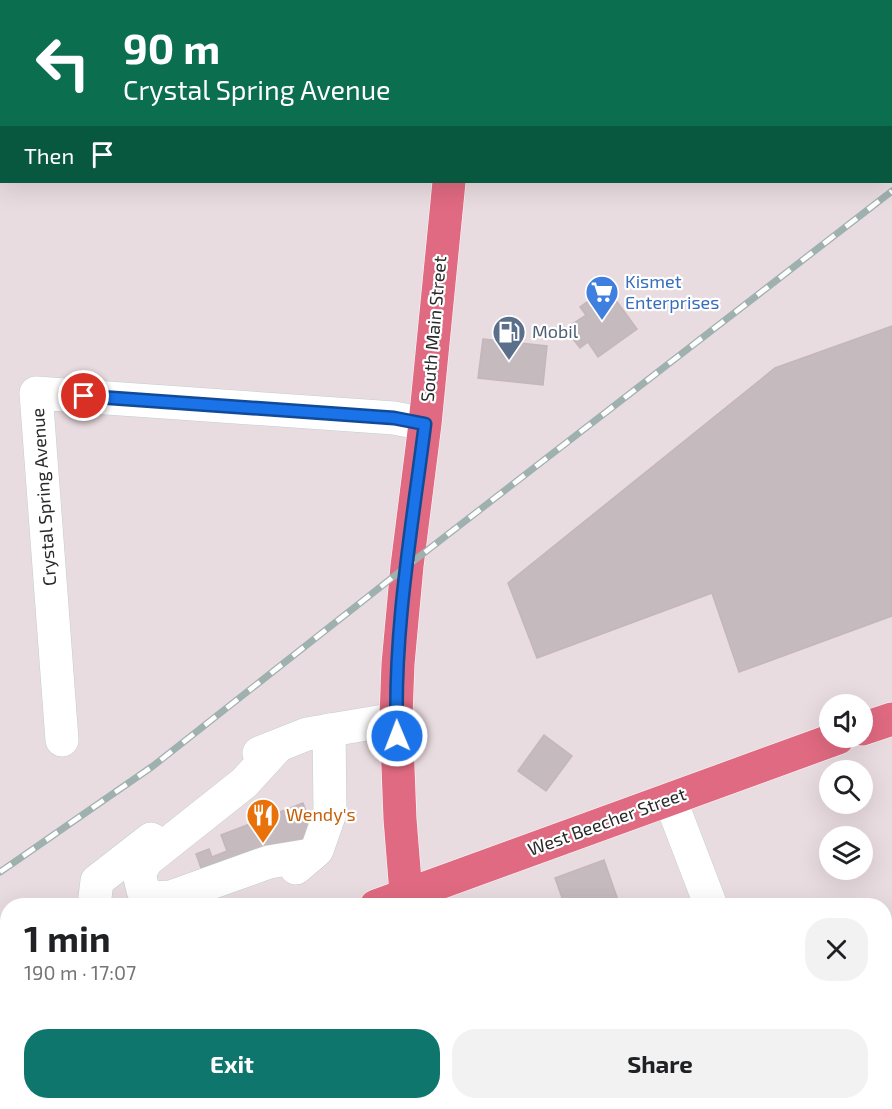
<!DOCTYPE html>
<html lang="en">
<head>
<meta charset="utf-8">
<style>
	:root { --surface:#fff; --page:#f2f2f2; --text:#202124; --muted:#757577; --accent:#0f766e }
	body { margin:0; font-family:"Exo 2",sans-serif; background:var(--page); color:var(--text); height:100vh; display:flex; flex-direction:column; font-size:22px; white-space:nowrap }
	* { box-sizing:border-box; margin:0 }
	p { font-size:20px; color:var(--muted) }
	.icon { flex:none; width:33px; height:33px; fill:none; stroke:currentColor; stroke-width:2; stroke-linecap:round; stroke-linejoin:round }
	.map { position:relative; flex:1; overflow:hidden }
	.drawer { position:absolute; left:0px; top:898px; width:892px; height:212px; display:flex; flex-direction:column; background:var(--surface); border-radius:24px 24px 0 0; box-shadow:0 6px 24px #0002 }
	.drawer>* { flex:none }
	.guide { position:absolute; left:0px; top:0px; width:892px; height:183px; box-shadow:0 6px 24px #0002; background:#0b6e4f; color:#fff; overflow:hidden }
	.fabs { position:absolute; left:819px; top:694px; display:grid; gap:12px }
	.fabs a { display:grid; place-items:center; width:54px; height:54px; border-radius:50%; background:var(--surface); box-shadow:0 6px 24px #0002; font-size:30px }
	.pin { position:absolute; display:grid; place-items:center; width:51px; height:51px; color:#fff; margin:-26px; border:3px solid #fff; border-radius:50%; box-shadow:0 2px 6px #0007 }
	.me { position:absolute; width:66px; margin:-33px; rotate:359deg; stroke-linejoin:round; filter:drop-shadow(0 0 4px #0008) }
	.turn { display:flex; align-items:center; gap:21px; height:126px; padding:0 24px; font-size:27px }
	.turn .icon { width:78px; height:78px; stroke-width:2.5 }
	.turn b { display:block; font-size:42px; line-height:51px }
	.then { display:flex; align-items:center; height:57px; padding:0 24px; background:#0003; gap:12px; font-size:22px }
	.round { display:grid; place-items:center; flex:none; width:63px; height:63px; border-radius:24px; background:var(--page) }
	.head { display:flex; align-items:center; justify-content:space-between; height:102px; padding:0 24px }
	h1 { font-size:36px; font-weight:700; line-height:45px }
	.button { display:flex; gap:12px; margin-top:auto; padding:12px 24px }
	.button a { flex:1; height:69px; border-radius:24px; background:var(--accent); color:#fff; font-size:24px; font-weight:700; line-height:69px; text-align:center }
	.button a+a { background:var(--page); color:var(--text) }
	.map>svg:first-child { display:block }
	.building { fill:#c5babe; stroke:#c4b6ba; stroke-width:1.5 }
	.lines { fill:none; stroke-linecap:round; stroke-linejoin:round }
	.minor-casing { stroke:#c0cecc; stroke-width:34 }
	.major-casing { stroke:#fff; stroke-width:34 }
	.minor { stroke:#fff; stroke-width:33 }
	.major { stroke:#e06a81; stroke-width:33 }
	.rail-casing { stroke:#9fb1af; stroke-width:7 }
	.rail { stroke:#fff; stroke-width:4.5; stroke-dasharray:14; stroke-linecap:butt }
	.route-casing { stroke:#114b97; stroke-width:15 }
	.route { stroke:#1a73e8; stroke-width:10 }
	.labels { text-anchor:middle; stroke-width:4.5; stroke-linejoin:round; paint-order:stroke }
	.shop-label { font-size:18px; fill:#366cbe; stroke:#fff; text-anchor:start }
	.street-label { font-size:18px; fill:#292929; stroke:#fff }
	.service-label { font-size:18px; fill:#4e5e75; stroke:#fff; text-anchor:start }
	.food-label { font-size:18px; fill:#c56008; stroke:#fff; text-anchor:start }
</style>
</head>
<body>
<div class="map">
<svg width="892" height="1109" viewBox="0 0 892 1109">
	<rect width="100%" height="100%" fill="#e9dce1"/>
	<g class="building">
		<polygon points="607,288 637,329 598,357 588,342 580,348 570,335 571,325 586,315 580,307"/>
		<polygon points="892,326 892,616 739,672 712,593 537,658 508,583 775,368"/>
		<polygon points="483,339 547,346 543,385 478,378"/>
		<polygon points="544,735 572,756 546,791 518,771"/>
		<polygon points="303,803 316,838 205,879 196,854 209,849 212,857 227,851 221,835 260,820 257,812 269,808 272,815"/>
		<polygon points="604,860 620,906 565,906 555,878"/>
		<polygon points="182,1102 294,1102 296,1109 163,1109"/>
		<polygon points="558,1102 612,1102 593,1109 560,1109"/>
		<polygon points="846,1102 880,1102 883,1109 848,1109"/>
	</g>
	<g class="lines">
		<defs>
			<g id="minor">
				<polyline points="62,740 36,393 394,418 425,424"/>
				<polyline points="278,746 244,783 147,860 139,873 143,890 154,898 171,897 269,862 311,855"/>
				<polyline points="259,753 307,734 396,719"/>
				<polyline points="670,799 711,906"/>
				<polyline points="296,868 317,850 330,813 329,730"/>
				<polyline points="94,906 97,881 151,839"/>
				<polyline points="115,1102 117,1109"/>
				<polyline points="339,1102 341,1109"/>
				<polyline points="786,1102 789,1109"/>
				<polyline points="525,1109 526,1102"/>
				<polyline points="663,1109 680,1102"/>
			</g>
			<g id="major">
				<polyline points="470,2 470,0"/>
				<polyline points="862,729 892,719"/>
				<polyline points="376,906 838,738"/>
				<polyline points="407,906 400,819 396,716 398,664 407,566 425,424 449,182"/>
				<polyline points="0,1045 8,1042"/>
				<polyline points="440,1102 441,1109"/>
			</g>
		</defs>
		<use href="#minor" class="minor-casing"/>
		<use href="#major" class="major-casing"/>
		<use href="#minor" class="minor"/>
		<use href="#major" class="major"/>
		<defs>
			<polyline id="rail" points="0,872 153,766 407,566 892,191"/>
		</defs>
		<use href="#rail" class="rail-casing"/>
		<use href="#rail" class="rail"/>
	</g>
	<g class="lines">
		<defs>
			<path id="route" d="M 84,396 L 394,418 L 425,424 C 412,527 393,632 397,736"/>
		</defs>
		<use href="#route" class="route-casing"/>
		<use href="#route" class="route"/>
	</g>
	<defs>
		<symbol id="supermarket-pin" viewBox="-11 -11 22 30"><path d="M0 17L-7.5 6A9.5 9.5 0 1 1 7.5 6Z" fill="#3f7fe0" stroke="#fff"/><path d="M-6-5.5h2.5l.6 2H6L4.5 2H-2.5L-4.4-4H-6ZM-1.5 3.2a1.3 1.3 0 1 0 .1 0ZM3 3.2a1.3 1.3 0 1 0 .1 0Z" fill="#fff"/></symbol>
		<symbol id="fuel-pin" viewBox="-11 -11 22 30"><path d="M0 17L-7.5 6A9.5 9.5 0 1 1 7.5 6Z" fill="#5c6f8a" stroke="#fff"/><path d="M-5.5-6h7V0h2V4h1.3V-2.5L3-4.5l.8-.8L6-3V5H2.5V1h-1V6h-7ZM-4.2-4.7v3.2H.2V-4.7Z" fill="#fff"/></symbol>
		<symbol id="restaurant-pin" viewBox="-11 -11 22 30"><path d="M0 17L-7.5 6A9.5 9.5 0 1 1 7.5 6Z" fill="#e8710a" stroke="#fff"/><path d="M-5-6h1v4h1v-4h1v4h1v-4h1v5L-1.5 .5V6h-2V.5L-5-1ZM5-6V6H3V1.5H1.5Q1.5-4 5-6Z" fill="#fff"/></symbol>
	</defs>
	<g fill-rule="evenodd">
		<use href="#supermarket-pin" x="583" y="273" width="38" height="52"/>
		<use href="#fuel-pin" x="490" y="313" width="38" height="52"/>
		<use href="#restaurant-pin" x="244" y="796" width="38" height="52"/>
	</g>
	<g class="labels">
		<g class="shop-label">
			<text x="625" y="288">Kismet<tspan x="625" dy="21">Enterprises</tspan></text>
		</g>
		<g class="street-label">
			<text transform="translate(434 329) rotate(-85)" y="6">South Main Street</text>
			<text transform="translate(44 497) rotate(-94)" y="6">Crystal Spring Avenue</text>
			<text transform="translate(607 822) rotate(-20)" y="6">West Beecher Street</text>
		</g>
		<g class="service-label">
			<text x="532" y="338">Mobil</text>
		</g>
		<g class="food-label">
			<text x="286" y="821">Wendy's</text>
		</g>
	</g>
</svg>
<div class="fabs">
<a><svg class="icon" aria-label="sound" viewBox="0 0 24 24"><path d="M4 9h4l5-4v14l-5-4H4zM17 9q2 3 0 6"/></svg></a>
<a><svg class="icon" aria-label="search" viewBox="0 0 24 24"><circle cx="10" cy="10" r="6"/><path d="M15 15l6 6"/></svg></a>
<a><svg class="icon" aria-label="layers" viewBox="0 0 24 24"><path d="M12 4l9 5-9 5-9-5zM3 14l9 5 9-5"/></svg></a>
</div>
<div class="pin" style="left:84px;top:396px;background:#d93025"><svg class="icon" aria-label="arrive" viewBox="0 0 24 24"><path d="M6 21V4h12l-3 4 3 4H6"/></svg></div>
<svg class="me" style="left:397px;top:736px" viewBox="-20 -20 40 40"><circle r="17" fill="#1a73e8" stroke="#fff" stroke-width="3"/><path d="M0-11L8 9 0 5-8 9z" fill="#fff"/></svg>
<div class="guide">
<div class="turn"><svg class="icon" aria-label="left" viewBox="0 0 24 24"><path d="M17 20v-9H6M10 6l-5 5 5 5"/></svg><div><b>90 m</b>Crystal Spring Avenue</div></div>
<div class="then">Then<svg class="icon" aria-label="arrive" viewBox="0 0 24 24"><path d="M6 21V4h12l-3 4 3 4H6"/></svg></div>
</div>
<section class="drawer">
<div class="head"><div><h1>1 min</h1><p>190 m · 17:07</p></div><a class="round"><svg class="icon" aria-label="close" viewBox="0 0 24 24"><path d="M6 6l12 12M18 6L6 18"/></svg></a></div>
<div class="button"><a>Exit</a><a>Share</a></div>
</section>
</div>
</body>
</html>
